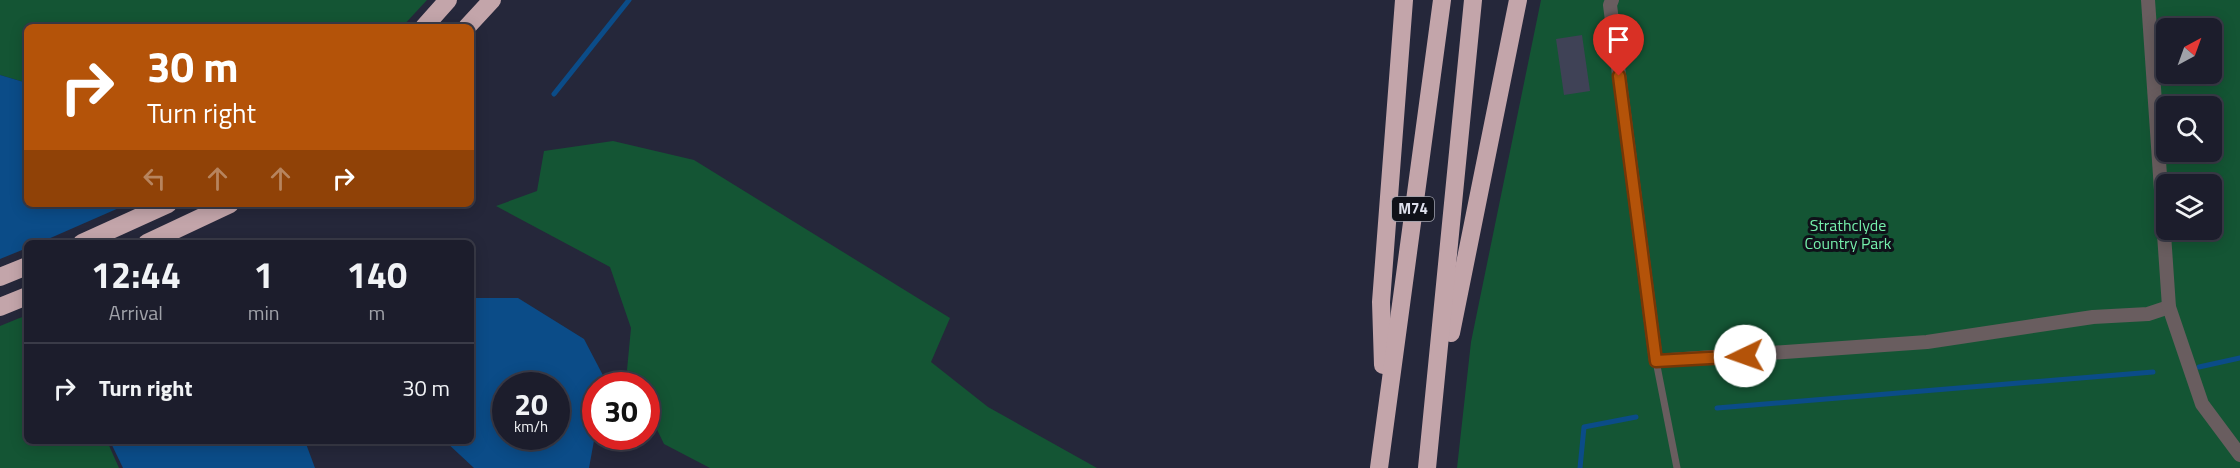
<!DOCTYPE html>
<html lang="en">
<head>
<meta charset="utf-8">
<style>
	:root { --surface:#1c1d2c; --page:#252634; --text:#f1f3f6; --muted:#a0a2a9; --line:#3a3b48 }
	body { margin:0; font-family:"Titillium Web",sans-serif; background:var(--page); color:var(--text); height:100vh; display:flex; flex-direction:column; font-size:22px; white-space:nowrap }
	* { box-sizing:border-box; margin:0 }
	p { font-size:20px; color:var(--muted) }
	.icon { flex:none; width:33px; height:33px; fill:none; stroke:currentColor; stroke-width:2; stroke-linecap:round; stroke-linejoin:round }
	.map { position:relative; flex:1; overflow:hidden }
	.drawer { position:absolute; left:24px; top:240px; width:450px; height:204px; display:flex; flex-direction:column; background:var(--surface); border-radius:9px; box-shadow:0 3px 15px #0003,0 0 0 2px var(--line) }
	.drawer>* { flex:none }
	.top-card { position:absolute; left:24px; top:24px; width:450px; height:183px; border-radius:9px; box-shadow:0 3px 15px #0003,0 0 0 2px var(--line); background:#b45309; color:#fff; overflow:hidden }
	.needle { width:39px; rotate:41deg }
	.tools { position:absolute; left:2156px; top:18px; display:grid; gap:12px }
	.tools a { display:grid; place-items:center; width:66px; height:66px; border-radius:9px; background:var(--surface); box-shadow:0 3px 15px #0003,0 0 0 2px var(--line); font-size:30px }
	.speed { position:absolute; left:492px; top:372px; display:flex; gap:12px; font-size:30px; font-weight:700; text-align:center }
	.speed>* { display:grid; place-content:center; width:78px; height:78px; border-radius:50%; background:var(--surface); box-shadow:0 3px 15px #0003,0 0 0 2px var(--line); line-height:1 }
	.speed small { font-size:15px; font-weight:400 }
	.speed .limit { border:9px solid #d22; background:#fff; color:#111 }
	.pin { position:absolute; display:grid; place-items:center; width:51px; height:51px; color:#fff; margin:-62px -26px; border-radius:50% 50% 50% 0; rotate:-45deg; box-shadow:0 0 6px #0007 }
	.pin .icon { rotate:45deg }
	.me { position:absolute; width:66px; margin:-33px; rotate:267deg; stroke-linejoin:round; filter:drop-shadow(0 0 4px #0008) }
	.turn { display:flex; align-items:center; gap:21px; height:126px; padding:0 24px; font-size:27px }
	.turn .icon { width:78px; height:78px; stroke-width:2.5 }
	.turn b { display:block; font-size:42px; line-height:51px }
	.lanes { display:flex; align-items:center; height:57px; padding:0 24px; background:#0003; justify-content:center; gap:30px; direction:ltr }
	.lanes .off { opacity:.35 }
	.eta { display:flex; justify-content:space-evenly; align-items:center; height:102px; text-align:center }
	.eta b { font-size:36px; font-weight:700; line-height:42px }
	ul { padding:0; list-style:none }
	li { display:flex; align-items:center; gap:18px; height:90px; padding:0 24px; border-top:2px solid var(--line) }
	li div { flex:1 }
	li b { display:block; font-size:22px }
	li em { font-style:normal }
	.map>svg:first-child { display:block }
	.green { fill:#145534; fill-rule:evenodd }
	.water { fill:#0b4c88; fill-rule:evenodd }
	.pier { fill:#25273a }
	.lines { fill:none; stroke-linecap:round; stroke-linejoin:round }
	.stream { stroke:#0b4c88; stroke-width:5 }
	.building { fill:#3f4256 }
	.lane { stroke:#695d5f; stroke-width:7 }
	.street { stroke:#695d5f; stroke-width:14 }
	.highway { stroke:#c3a5aa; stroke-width:18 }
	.route-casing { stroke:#753606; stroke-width:15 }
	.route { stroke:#b45309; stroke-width:10 }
	.labels { text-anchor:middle; stroke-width:6; stroke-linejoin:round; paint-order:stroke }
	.shield { fill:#0f1119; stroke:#a0a2ad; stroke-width:1.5 }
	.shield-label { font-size:15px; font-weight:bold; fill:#dee0ed }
	.park-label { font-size:16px; fill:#75efab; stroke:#0f1119 }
</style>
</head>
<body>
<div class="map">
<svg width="2240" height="468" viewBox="0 0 2240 468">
	<rect width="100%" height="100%" fill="#25273a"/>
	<g class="green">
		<polygon points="0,0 427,0 402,27 27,27 27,83 0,75"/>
		<path d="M 1541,0 L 2240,0 L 2240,468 L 1457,468 L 1471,342 ZM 2166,28 L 2211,28 L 2211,74 L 2166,74 ZM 2166,106 L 2211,106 L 2211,152 L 2166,152 ZM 2166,184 L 2211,184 L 2211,230 L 2166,230 Z"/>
		<polygon points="613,141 694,160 950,318 931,362 988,407 1097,468 710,468 664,444 647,409 646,386 635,385 627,370 631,328 610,267 496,206 537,191 544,151"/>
		<polygon points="22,317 27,323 27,441 107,441 119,468 0,468 0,326"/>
	</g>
	<g class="water">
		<polygon points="0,75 27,83 27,204 177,204 195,243 27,243 27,323 0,269"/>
		<path d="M 471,298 L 518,298 L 584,339 L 608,385 L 596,386 L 595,435 L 589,468 L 474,468 L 445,441 L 471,441 ZM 506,386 L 556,386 L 556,436 L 506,436 Z"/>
		<polygon points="110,441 305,441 315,468 123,468"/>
	</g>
	<g class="pier">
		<polygon points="128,204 180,204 196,239 188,243 39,243"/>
		<polygon points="27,248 27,315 19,318 0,276 0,259"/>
	</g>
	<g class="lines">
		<g class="stream">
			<polyline points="554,94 629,0"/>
			<polyline points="2199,367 2240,358"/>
			<polyline points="1717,408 2153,372"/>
			<polyline points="1580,468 1584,427 1636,417"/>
		</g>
	</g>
	<polygon class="building" points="1582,35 1590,91 1564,95 1556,39"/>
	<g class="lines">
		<polyline class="lane" points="1656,361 1677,468"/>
		<g class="street">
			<polyline points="1612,0 1610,5 1656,361 1927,342 2093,317 2148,314 2169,307"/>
			<polyline points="2148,0 2169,307 2202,404 2240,455"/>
		</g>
		<g class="highway">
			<polyline points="424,27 448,0"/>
			<polyline points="467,27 492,0"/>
			<polyline points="82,243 168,204"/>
			<polyline points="147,243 230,204"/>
			<polyline points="0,277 27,266"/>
			<polyline points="0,307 27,296"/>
			<polyline points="1451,333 1518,0"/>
			<polyline points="1383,365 1381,302 1404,0"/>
			<polyline points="1379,468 1442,0"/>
			<polyline points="1427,468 1473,0"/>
		</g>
	</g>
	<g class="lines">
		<defs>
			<polyline id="route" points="1619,76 1656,361 1745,356"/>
		</defs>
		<use href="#route" class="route-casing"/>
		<use href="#route" class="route"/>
	</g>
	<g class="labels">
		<rect class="shield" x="1392" y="197" width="42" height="24" rx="4.5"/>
		<g class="shield-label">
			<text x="1413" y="214">M74</text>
		</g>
		<g class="park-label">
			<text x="1848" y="231">Strathclyde<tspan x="1848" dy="18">Country Park</tspan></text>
		</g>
	</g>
</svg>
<div class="tools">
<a><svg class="needle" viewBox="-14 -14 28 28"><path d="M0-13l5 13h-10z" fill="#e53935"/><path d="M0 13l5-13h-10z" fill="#a0a2a9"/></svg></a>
<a><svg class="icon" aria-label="search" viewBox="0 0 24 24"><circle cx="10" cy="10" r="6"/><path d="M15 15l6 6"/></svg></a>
<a><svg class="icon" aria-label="layers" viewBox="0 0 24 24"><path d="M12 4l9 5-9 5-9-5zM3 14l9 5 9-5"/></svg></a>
</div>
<div class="speed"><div>20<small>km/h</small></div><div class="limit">30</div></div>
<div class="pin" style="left:1619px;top:76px;background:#d93025"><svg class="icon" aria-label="arrive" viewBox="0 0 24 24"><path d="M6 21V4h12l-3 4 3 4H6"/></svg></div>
<svg class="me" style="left:1745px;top:356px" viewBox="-20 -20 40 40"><circle r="19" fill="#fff"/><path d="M0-13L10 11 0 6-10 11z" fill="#b45309"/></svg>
<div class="top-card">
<div class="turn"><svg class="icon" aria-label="right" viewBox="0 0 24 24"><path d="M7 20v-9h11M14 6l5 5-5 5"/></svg><div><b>30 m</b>Turn right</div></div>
<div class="lanes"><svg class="icon off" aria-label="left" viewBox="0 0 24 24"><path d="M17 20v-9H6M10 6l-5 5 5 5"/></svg><svg class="icon off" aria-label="ahead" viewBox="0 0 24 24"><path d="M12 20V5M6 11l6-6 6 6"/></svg><svg class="icon off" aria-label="ahead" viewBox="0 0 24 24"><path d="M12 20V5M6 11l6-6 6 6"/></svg><svg class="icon" aria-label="right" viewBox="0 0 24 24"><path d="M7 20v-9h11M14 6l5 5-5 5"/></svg></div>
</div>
<section class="drawer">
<div class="eta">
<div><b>12:44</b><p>Arrival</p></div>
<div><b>1</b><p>min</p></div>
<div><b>140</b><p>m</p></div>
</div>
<ul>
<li><svg class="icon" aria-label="right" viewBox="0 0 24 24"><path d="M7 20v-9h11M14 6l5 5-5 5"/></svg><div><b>Turn right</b></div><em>30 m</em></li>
</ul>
</section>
</div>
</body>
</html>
